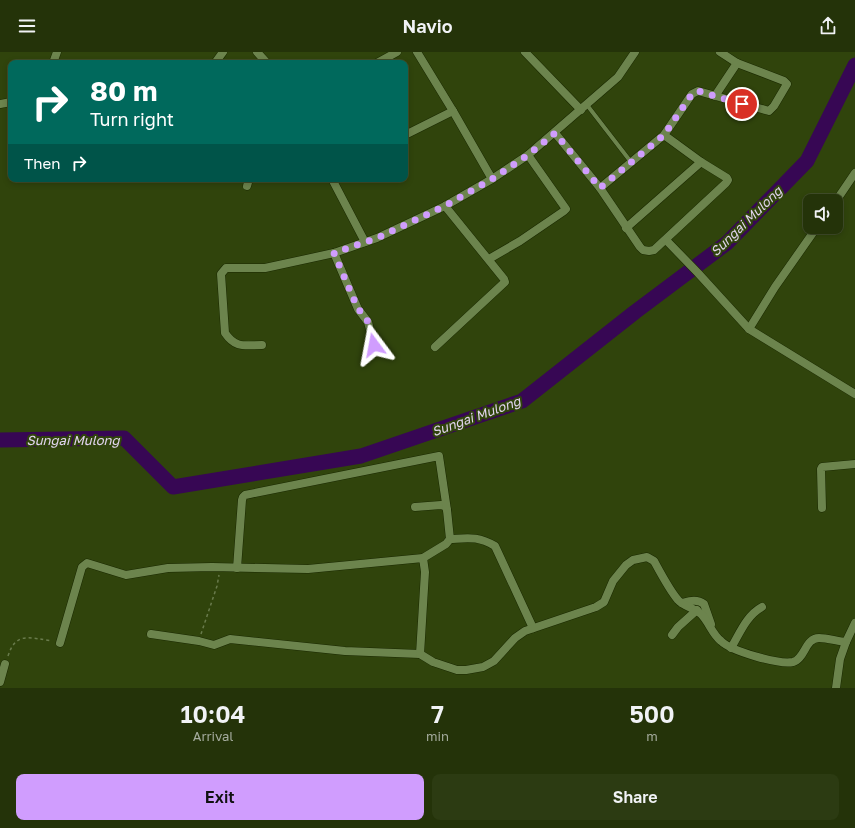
<!DOCTYPE html>
<html lang="en">
<head>
<meta charset="utf-8">
<style>
	:root { --surface:#243309; --page:#2c3b12; --text:#f1f3f6; --muted:#a3aa9c; --line:#414e2a; --accent:#d09dfe }
	body { margin:0; font-family:"Golos Text",sans-serif; background:var(--page); color:var(--text); height:100vh; display:flex; flex-direction:column; font-size:15px; white-space:nowrap }
	* { box-sizing:border-box; margin:0 }
	p { font-size:13px; color:var(--muted) }
	.icon { flex:none; width:22px; height:22px; fill:none; stroke:currentColor; stroke-width:2; stroke-linecap:round; stroke-linejoin:round }
	.map { position:relative; height:636px; overflow:hidden }
	.sheet { display:flex; flex-direction:column; background:var(--surface); flex:1 }
	.sheet>* { flex:none }
	.guide { position:absolute; left:8px; top:8px; width:400px; height:122px; border-radius:8px; box-shadow:0 2px 6px #0003,0 0 0 1px var(--line); background:#00695c; color:#fff; overflow:hidden }
	.buttons { position:absolute; left:803px; top:142px; display:grid; gap:8px }
	.buttons a { display:grid; place-items:center; width:40px; height:40px; border-radius:8px; background:var(--surface); box-shadow:0 2px 6px #0003,0 0 0 1px var(--line); font-size:20px }
	.pin { position:absolute; display:grid; place-items:center; width:34px; height:34px; color:#fff; margin:-17px; border:2px solid #fff; border-radius:50%; box-shadow:0 1px 4px #0007 }
	.me { position:absolute; width:44px; margin:-22px; rotate:347deg; stroke-linejoin:round; filter:drop-shadow(0 0 3px #0008) }
	.turn { display:flex; align-items:center; gap:14px; height:84px; padding:0 16px; font-size:18px }
	.turn .icon { width:52px; height:52px; stroke-width:2.5 }
	.turn b { display:block; font-size:28px; line-height:34px }
	.then { display:flex; align-items:center; height:38px; padding:0 16px; background:#0003; gap:8px; font-size:15px }
	.eta { display:flex; justify-content:space-evenly; align-items:center; height:68px; text-align:center }
	.eta b { font-size:24px; font-weight:600; line-height:28px }
	.button { display:flex; gap:8px; margin-top:auto; padding:8px 16px }
	.button a { flex:1; height:46px; border-radius:8px; background:var(--accent); color:#111; font-size:16px; font-weight:600; line-height:46px; text-align:center }
	.button a+a { background:var(--page); color:var(--text) }
	header { display:flex; justify-content:space-between; align-items:center; height:52px; padding:0 16px; background:var(--surface); font-size:18px; font-weight:600 }
	.map>svg:first-child { display:block }
	.lines { fill:none; stroke-linecap:round; stroke-linejoin:round }
	.river { stroke:#370754; stroke-width:15 }
	.lane-casing { stroke:#1a2900; stroke-width:5 }
	.street-casing { stroke:#1a2900; stroke-width:9 }
	.path { stroke:#697b4c; stroke-width:1.5; stroke-dasharray:3 3; stroke-linecap:butt }
	.lane { stroke:#6c844d; stroke-width:4 }
	.street { stroke:#6c844d; stroke-width:8 }
	.route { stroke:#d09dfe; stroke-width:7; stroke-dasharray:0 12.6 }
	.labels { text-anchor:middle; stroke-width:4; stroke-linejoin:round; paint-order:stroke }
	.water-label { font-size:13px; font-style:italic; fill:#e2d5ef; stroke:#30440c }
</style>
</head>
<body>
<header><svg class="icon" aria-label="menu" viewBox="0 0 24 24"><path d="M4 6h16M4 12h16M4 18h16"/></svg>Navio<svg class="icon" aria-label="share" viewBox="0 0 24 24"><path d="M12 15V3M7 8l5-5 5 5M5 13v7h14v-7"/></svg></header>
<div class="map">
<svg width="855" height="636" viewBox="0 0 855 636">
	<rect width="100%" height="100%" fill="#30440c"/>
	<g class="lines">
		<polyline class="river" points="0,388 124,386 173,435 361,404 522,349 635,260 727,191 807,109 855,13"/>
		<defs>
			<polyline id="lane" points="587,53 631,110"/>
			<g id="street">
				<polyline points="257,0 267,11"/>
				<polyline points="417,0 453,59 492,127"/>
				<polyline points="525,0 581,58"/>
				<polyline points="53,11 57,0"/>
				<polyline points="215,11 223,0"/>
				<polyline points="377,11 397,0"/>
				<polyline points="715,44 737,11"/>
				<polyline points="0,52 11,50"/>
				<polyline points="555,81 600,136"/>
				<polyline points="405,83 453,59"/>
				<polyline points="664,83 701,110 727,126 728,128 726,131 654,198 649,199 643,198 640,195 600,136 664,83 692,42 698,39 769,59 774,54 787,32 784,29 737,11 720,0"/>
				<polyline points="332,127 365,190"/>
				<polyline points="247,134 249,127"/>
				<polyline points="836,149 855,121"/>
				<polyline points="626,176 701,110"/>
				<polyline points="666,188 698,221 749,277 855,342"/>
				<polyline points="334,201 358,257 368,270 374,293"/>
				<polyline points="489,207 520,189 564,159 566,157 528,103"/>
				<polyline points="749,277 775,235 817,175"/>
				<path d="M 262,293 C 245,293 236,297 225,281 L 221,222 L 226,216 L 265,216 L 334,201 L 377,186 L 445,154 L 492,127 L 528,103 L 618,25 L 635,0"/>
				<polyline points="435,295 505,230 504,227 445,154"/>
				<polyline points="415,455 441,453 445,454 447,458 450,487 446,492 423,506"/>
				<polyline points="822,456 821,417 822,415 855,412"/>
				<path d="M 450,487 C 469,486 478,484 495,494 L 533,576"/>
				<polyline points="237,516 242,448 243,445 245,443 439,404 447,458"/>
				<path d="M 682,551 C 690,549 697,547 704,552 L 711,572"/>
				<path d="M 151,582 L 199,589 L 214,593 L 230,587 L 345,599 L 420,602 L 433,610 L 457,618 L 466,618 L 483,615 L 494,609 L 515,586 L 525,579 L 596,555 L 604,550 L 613,529 L 626,513 L 633,508 L 647,505 L 654,509 C 660,520 670,539 678,548 C 683,554 694,556 701,562 C 709,570 712,582 721,589 C 731,599 779,613 793,610 C 805,607 805,586 819,586 C 827,586 837,589 846,590 L 855,571"/>
				<polyline points="672,583 678,575 697,558"/>
				<polyline points="60,591 82,515 87,511 126,523 168,516 212,515 308,517 423,506 425,520 420,602"/>
				<path d="M 731,596 C 740,581 746,564 762,555"/>
				<polyline points="0,630 5,612"/>
				<polyline points="836,636 840,607 846,590"/>
			</g>
		</defs>
		<use href="#lane" class="lane-casing"/>
		<use href="#street" class="street-casing"/>
		<g class="path">
			<polyline points="201,582 217,534 219,523"/>
			<path d="M 8,604 C 16,579 30,586 52,589"/>
		</g>
		<use href="#lane" class="lane"/>
		<use href="#street" class="street"/>
	</g>
	<g class="lines">
		<polyline class="route" points="374,293 368,270 365,264 358,257 334,201 377,186 445,154 492,127 528,103 555,81 600,136 664,83 692,42 698,39 742,52"/>
	</g>
	<g class="labels">
		<g class="water-label">
			<text transform="translate(746 169) rotate(-44)" y="5">Sungai Mulong</text>
			<text transform="translate(476 364) rotate(-20)" y="5">Sungai Mulong</text>
			<text x="73" y="393">Sungai Mulong</text>
		</g>
	</g>
</svg>
<div class="buttons">
<a><svg class="icon" aria-label="sound" viewBox="0 0 24 24"><path d="M4 9h4l5-4v14l-5-4H4zM17 9q2 3 0 6"/></svg></a>
</div>
<div class="pin" style="left:742px;top:52px;background:#d93025"><svg class="icon" aria-label="arrive" viewBox="0 0 24 24"><path d="M6 21V4h12l-3 4 3 4H6"/></svg></div>
<svg class="me" style="left:374px;top:293px" viewBox="-20 -20 40 40"><path d="M0-17L14 15 0 8-14 15z" fill="#d09dfe" stroke="#fff" stroke-width="4"/></svg>
<div class="guide">
<div class="turn"><svg class="icon" aria-label="right" viewBox="0 0 24 24"><path d="M7 20v-9h11M14 6l5 5-5 5"/></svg><div><b>80 m</b>Turn right</div></div>
<div class="then">Then<svg class="icon" aria-label="right" viewBox="0 0 24 24"><path d="M7 20v-9h11M14 6l5 5-5 5"/></svg></div>
</div>
</div>
<section class="sheet">
<div class="eta">
<div><b>10:04</b><p>Arrival</p></div>
<div><b>7</b><p>min</p></div>
<div><b>500</b><p>m</p></div>
</div>
<div class="button"><a>Exit</a><a>Share</a></div>
</section>
</body>
</html>
